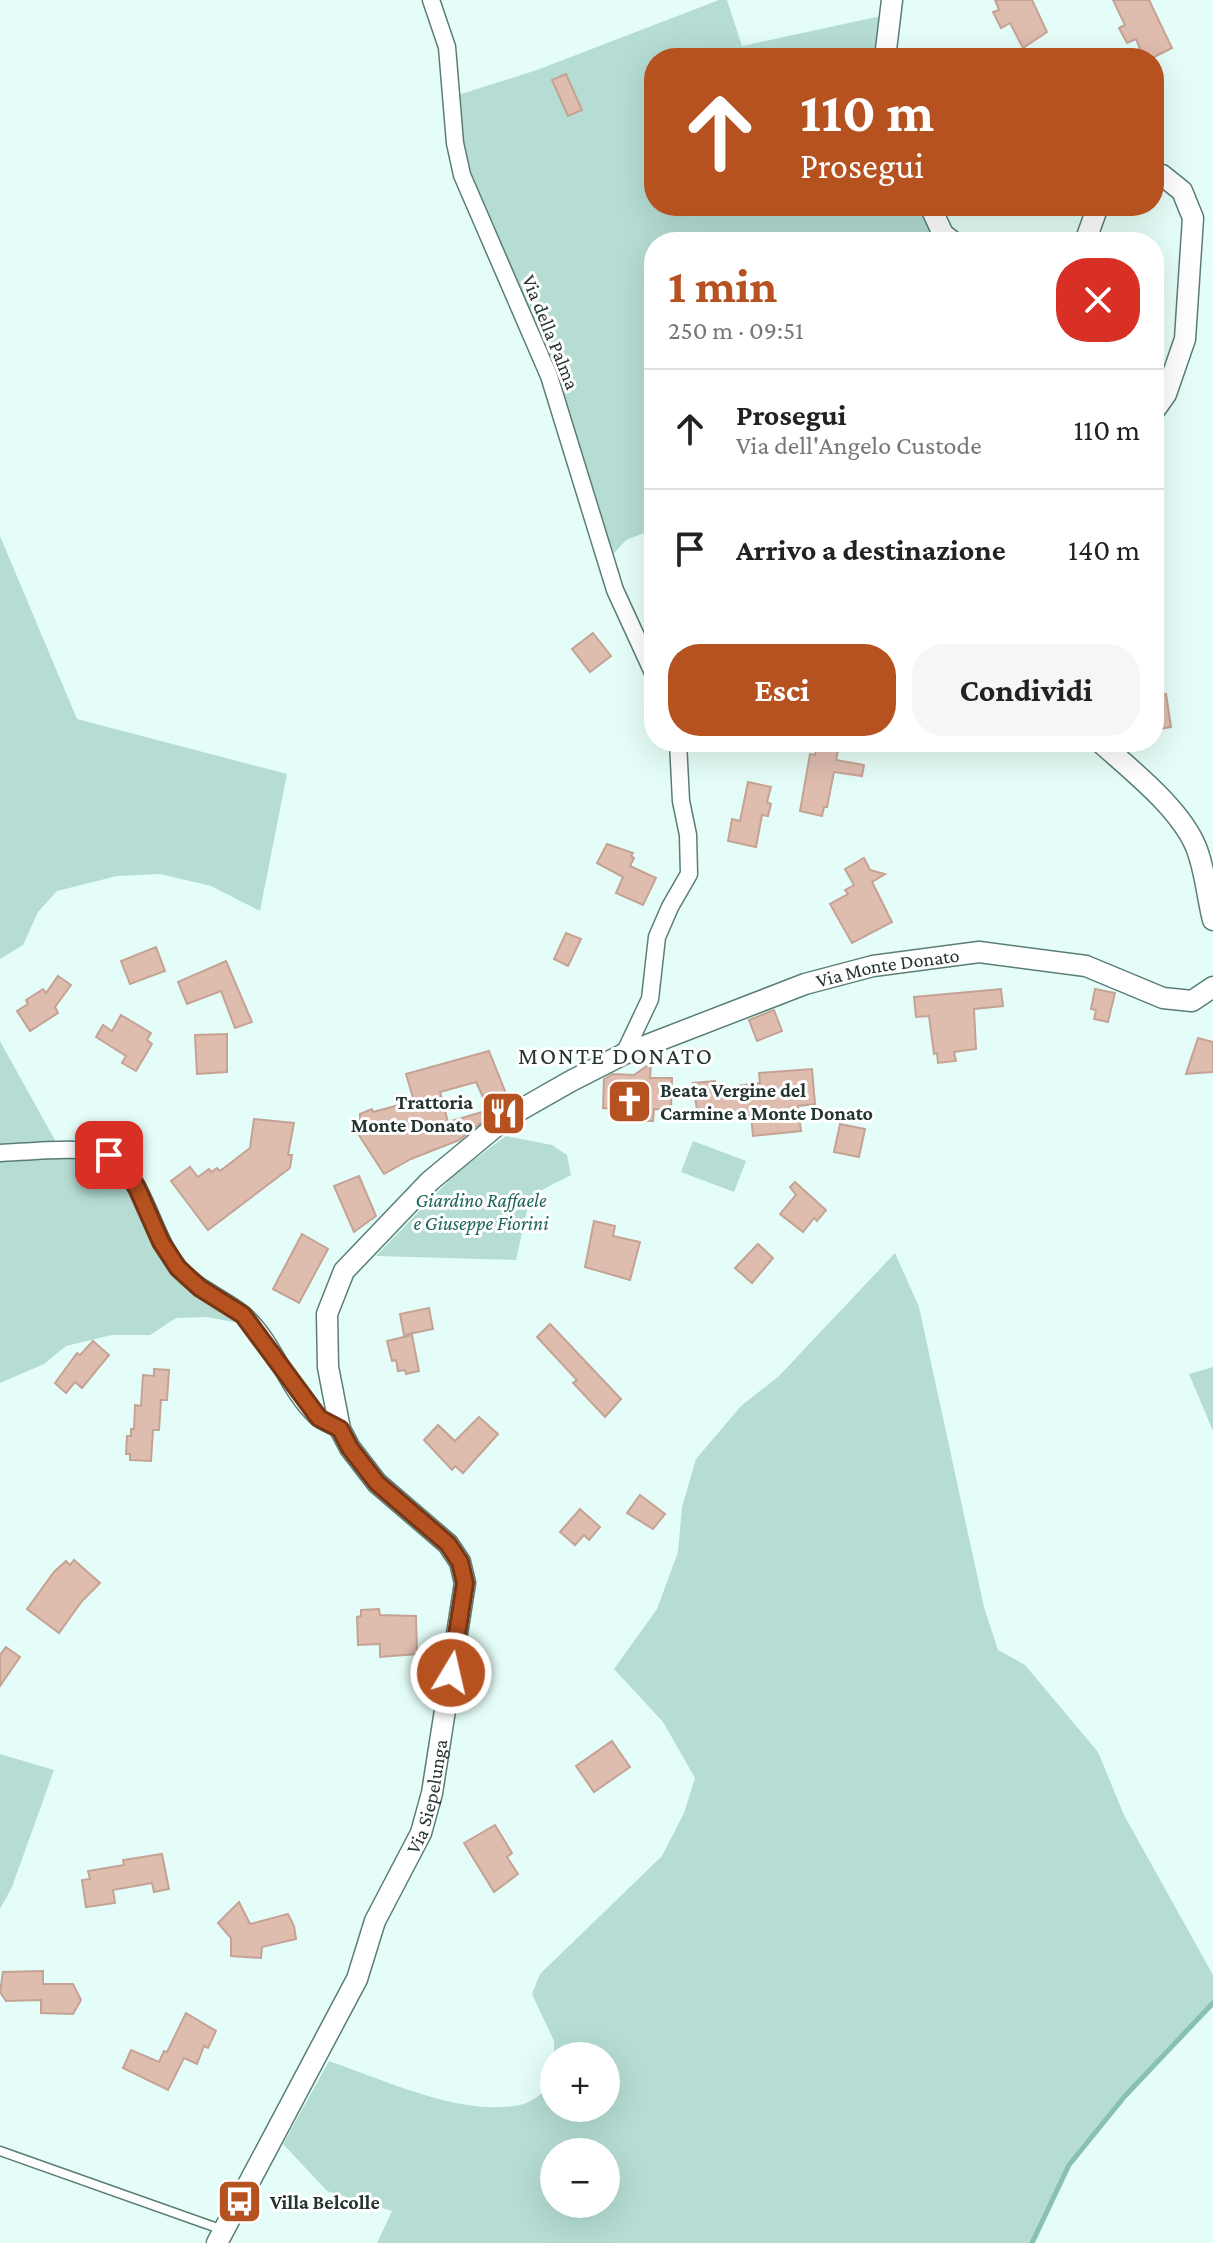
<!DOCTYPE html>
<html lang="it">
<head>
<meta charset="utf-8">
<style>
	:root { --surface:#fff; --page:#f6f6f6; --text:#222; --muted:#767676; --line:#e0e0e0; --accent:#b65120 }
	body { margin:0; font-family:"Crimson Pro",serif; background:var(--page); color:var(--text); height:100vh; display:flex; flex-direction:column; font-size:30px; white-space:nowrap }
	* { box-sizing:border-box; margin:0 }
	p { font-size:26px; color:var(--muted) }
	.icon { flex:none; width:44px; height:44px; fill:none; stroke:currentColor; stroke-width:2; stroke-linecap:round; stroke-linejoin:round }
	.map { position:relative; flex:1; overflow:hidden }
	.side { position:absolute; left:644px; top:232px; width:520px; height:520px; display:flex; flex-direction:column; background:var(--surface); border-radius:32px; box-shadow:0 8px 32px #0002 }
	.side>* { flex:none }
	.top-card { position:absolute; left:644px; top:48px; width:520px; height:168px; border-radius:32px; box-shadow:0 8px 32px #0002; background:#b65120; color:#fff; overflow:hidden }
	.tools { position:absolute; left:540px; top:2042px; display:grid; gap:16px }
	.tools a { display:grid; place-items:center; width:80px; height:80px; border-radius:50%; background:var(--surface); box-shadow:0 8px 32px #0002; font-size:40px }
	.pin { position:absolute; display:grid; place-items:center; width:68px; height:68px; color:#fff; margin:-34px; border-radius:16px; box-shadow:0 4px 12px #0006 }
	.me { position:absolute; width:88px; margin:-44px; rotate:9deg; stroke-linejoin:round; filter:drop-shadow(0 0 6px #0008) }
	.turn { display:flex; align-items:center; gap:28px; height:168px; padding:0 24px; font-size:36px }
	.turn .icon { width:104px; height:104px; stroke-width:2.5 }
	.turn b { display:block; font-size:56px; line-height:68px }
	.round { display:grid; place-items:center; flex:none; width:84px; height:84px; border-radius:32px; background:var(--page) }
	.headline { display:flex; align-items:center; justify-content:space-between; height:136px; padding:0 24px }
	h1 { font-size:48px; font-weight:700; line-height:60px; color:var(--accent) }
	.button { display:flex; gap:16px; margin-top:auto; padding:16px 24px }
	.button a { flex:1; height:92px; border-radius:32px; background:var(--accent); color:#fff; font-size:32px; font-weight:700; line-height:92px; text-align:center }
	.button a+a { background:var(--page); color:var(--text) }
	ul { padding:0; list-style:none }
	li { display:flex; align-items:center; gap:24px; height:120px; padding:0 24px; border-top:2px solid var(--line) }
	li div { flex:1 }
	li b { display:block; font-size:30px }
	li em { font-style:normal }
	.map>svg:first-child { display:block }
	.green { fill:#b5ddd4; fill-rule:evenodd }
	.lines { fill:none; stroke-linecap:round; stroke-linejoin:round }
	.stream { stroke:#89c0b5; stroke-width:5 }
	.building { fill:#debcae; stroke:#c4a395; stroke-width:2; fill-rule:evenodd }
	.service-casing { stroke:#587e76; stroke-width:11 }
	.minor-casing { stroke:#587e76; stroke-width:19 }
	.tertiary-casing { stroke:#587e76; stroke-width:23 }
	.service { stroke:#fff; stroke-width:8 }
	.minor { stroke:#fff; stroke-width:16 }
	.tertiary { stroke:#fff; stroke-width:20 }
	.route-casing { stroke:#763515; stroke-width:20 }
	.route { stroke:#b65120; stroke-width:14 }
	.labels { text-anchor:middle; stroke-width:6; stroke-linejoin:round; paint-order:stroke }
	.street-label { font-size:20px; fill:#243431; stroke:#fff }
	.poi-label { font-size:20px; font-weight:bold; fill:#243431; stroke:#fff; text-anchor:start }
	.park-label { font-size:20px; font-style:italic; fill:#1e655a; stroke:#fff }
	.quarter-label { font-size:24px; letter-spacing:2px; fill:#243431; stroke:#fff }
</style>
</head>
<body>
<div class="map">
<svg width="1213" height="2243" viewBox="0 0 1213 2243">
	<rect width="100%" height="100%" fill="#e5fdf8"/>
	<g class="green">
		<polygon points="719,0 727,0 742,46 890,14 886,58 654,58 654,206 932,206 954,242 654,242 654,529 626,540 607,561 574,445 471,185 460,138 458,95 537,70"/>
		<polygon points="0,536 77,719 287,774 260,911 211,886 160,874 117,876 57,891 38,912 23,945 0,959"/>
		<polygon points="0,1041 57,1144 0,1147"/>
		<polygon points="506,1136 552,1145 567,1155 571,1175 536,1193 529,1201 516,1260 376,1256 456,1173"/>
		<polygon points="693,1141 746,1161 734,1192 681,1172"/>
		<polygon points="0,1153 109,1155 178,1268 243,1315 238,1323 207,1317 176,1318 150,1335 112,1335 66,1346 44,1364 0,1383"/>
		<path d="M 895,1253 L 919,1307 L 984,1607 L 998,1650 L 1025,1665 L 1098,1752 L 1124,1815 L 1213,1975 L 1213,2002 L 1125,2096 L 1069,2165 L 1032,2243 L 377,2243 L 392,2211 L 327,2191 L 283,2144 L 329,2061 C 385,2080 461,2117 520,2105 C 530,2103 539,2095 547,2090 L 554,2067 L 554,2108 L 606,2108 L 606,2056 L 554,2056 L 554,2059 L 554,2041 L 532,1994 L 540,1974 L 662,1856 L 684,1813 L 695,1778 L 663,1722 L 614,1669 L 657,1609 L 678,1552 L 682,1507 L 696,1459 L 741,1406 L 779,1376 ZM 554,2152 L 606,2152 L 606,2204 L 554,2204 Z"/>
		<polygon points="1213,1367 1213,1431 1189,1374"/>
		<polygon points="0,1754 54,1770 12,1887 0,1909"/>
	</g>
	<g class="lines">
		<polyline class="stream" points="1032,2243 1069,2165 1125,2096 1213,2003"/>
	</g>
	<g class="building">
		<polygon points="995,0 1032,0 1047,32 1023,48 1010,23 1001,28 993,12 999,10"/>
		<polygon points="1113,0 1149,0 1172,48 1152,58 1144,58 1136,39 1127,43 1119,28 1125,25"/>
		<polygon points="566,74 582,110 568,116 552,80"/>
		<polygon points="593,633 611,656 590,672 572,649"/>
		<polygon points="1166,694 1171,727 1154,730 1154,696"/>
		<polygon points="817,747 838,751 836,760 864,765 862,776 834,772 827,807 824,807 822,816 800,811 810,754 815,755"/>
		<polygon points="748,782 771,787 767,802 771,804 768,816 762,815 756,847 728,841 732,819 740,821"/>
		<polygon points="607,844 633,853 631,856 634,858 630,866 656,878 643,905 616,893 623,877 597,863"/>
		<polygon points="864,858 870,870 885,874 872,882 892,922 852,943 830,904 848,894 845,890 854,885 845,869"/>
		<polygon points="566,933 581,939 568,966 554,959"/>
		<polygon points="156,947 165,971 130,984 121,961"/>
		<polygon points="226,961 252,1022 235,1028 221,991 187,1004 178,982"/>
		<polygon points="58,976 71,985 55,1007 58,1013 30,1031 17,1011 28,1004 26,1000 43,989 46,993"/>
		<polygon points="1001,989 1003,1006 974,1009 976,1049 954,1052 956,1061 938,1063 937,1053 934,1054 929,1016 916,1017 914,997"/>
		<polygon points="1095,989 1115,993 1108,1022 1094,1019 1096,1010 1091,1009"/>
		<polygon points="774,1010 782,1031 757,1041 749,1020"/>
		<polygon points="121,1015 151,1033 147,1040 152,1044 136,1071 122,1063 126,1056 96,1037 103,1025 112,1031"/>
		<polygon points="227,1034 227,1072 197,1074 195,1035"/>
		<polygon points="1198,1038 1213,1042 1213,1072 1186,1074"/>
		<path d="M 489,1051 L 509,1101 L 459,1140 L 411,1159 L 384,1174 L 353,1126 L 360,1126 L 360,1114 L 372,1109 L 373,1112 L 414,1101 L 406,1074 ZM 476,1082 L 489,1110 L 448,1122 L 440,1092 Z"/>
		<polygon points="651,1063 650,1078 672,1078 671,1110 654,1109 653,1121 629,1121 629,1110 603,1108 604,1079 613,1074 634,1075"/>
		<polygon points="812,1069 815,1104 798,1106 801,1131 753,1136 751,1115 706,1120 705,1113 697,1110 693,1083 715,1081 716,1089 760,1083 759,1073"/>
		<polygon points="254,1119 294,1123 288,1155 292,1155 290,1168 208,1230 171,1181 190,1167 198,1177 209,1169 211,1172 217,1168 220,1171 250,1148"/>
		<polygon points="840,1124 865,1129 859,1157 834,1152"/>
		<polygon points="359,1176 376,1216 354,1232 334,1186"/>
		<polygon points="795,1182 826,1210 817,1221 814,1218 803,1232 780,1214 796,1195 790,1187"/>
		<polygon points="594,1221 615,1226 613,1236 640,1242 630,1280 585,1267"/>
		<polygon points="302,1234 328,1249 299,1303 273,1289"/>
		<polygon points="758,1244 773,1258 752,1283 735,1268"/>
		<polygon points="429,1308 433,1329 404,1335 400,1314"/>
		<polygon points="550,1324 621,1399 605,1417 573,1383 577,1380 537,1337"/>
		<polygon points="412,1335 419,1371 406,1374 405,1370 398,1371 396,1360 392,1361 387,1341"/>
		<polygon points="93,1341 109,1355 82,1388 75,1382 66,1393 55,1383 77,1353 80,1355"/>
		<polygon points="154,1369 169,1370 167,1400 161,1400 159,1430 153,1430 151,1461 130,1460 130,1454 126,1454 127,1436 131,1436 131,1429 134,1429 135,1405 141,1406 143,1375 154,1376"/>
		<polygon points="479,1417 498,1434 463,1473 455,1466 452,1470 424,1440 438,1425 455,1441"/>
		<polygon points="640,1495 665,1514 653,1529 627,1513"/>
		<polygon points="580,1509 600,1527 589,1540 584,1535 575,1545 560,1532"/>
		<polygon points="74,1560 100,1583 82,1601 59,1633 27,1609 54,1572 66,1561 70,1565"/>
		<polygon points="379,1609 380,1615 416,1616 417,1654 380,1657 380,1644 358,1645 357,1617 361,1616 361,1610"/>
		<polygon points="6,1647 20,1657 0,1686 0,1655"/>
		<polygon points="612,1741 630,1767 594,1792 576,1766"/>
		<polygon points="495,1825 512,1853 507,1857 518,1874 494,1892 464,1843"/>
		<polygon points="162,1854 169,1889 154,1892 152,1883 113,1890 115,1903 86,1907 82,1880 90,1879 88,1871 124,1865 123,1860"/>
		<polygon points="239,1902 250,1924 288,1914 294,1926 296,1939 262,1947 261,1958 231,1956 231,1938 218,1923"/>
		<polygon points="43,1971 43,1984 73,1984 81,2000 73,2014 41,2013 41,2000 6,2001 0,1992 3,1972"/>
		<polygon points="186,2013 216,2031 208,2048 204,2046 197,2064 184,2058 168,2090 123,2068 131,2050 159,2062 164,2051 167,2052"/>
	</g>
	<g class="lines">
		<defs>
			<polyline id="service" points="0,2151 223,2230"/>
			<g id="minor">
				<polyline points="431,0 447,47 455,143 462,175 549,376 615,590 654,675"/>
				<polyline points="624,1054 650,999 657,937 670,907 689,874 688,835 681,801 678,742"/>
				<path d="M 0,1153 C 26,1152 88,1145 109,1155 C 143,1172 153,1239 179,1268 C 197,1289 222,1297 243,1314 C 276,1342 286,1390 318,1418 C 324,1423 333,1426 340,1429"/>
			</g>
			<g id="tertiary">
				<polyline points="885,58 892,0"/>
				<polyline points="1154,174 1162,175 1182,191 1193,218 1185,339 1166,394 1154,411"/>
				<polyline points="930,206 943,234 953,242"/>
				<polyline points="1085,242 1098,206"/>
				<path d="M 1100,742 C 1131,770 1180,808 1196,847 C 1205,869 1207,896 1213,920"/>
				<path id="s1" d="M 217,2243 L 357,1979 L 375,1921 L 421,1833 L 432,1793 L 465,1583 L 460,1562 L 448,1544 L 377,1483 L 350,1448 L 340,1429 L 328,1367 L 327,1314 L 344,1271 L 430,1181 L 506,1118 L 571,1081 L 624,1054 L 805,984 L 873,966 L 979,952 L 1086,966 L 1163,998 L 1192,1001 L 1213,987"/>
			</g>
		</defs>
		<use href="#service" class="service-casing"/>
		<use href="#minor" class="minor-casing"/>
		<use href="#tertiary" class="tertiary-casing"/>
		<use href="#service" class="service"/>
		<use href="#minor" class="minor"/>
		<use href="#tertiary" class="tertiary"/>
	</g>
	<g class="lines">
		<defs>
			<polyline id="route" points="109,1155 124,1167 137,1188 161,1242 178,1268 200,1288 243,1315 319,1418 340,1429 350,1448 377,1483 448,1544 460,1562 465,1583 451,1673"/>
		</defs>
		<use href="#route" class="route-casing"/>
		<use href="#route" class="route"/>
	</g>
	<defs>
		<symbol id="church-square" viewBox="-11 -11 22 22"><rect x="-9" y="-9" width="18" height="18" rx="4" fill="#b65120" stroke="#fff"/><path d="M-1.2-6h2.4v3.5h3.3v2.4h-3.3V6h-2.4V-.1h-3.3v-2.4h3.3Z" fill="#fff"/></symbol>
		<symbol id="restaurant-square" viewBox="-11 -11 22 22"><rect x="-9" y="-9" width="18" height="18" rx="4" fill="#b65120" stroke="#fff"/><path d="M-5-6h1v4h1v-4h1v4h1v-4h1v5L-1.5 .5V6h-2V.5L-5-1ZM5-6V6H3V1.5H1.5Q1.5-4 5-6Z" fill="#fff"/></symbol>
		<symbol id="bus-square" viewBox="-11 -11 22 22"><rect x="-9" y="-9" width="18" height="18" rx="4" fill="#b65120" stroke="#fff"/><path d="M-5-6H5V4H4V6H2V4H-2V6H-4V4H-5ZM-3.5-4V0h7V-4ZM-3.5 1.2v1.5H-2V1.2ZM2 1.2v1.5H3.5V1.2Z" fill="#fff"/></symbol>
	</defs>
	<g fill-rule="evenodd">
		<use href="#church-square" x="604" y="1076" width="51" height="51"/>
		<use href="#restaurant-square" x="478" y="1088" width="51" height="51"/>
		<use href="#bus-square" x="214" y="2176" width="51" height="51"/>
	</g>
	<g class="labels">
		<g class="street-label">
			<text transform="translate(551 332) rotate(68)" y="7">Via della Palma</text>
			<text dy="7" stroke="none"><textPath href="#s1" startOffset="1714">Via Monte Donato</textPath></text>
			<text dy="7" stroke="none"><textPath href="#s1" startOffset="496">Via Siepelunga</textPath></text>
		</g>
		<g class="poi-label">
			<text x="660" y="1097">Beata Vergine del<tspan x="660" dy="23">Carmine a Monte Donato</tspan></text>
			<text x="473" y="1109" text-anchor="end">Trattoria<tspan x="473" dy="23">Monte Donato</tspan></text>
			<text x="270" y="2209">Villa Belcolle</text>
		</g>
		<g class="park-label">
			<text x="481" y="1207">Giardino Raffaele<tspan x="481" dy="23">e Giuseppe Fiorini</tspan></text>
		</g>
		<g class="quarter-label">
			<text x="616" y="1064">MONTE DONATO</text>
		</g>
	</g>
</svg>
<div class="tools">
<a>+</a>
<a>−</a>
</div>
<div class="pin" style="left:109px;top:1155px;background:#d93025"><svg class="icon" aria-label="arrive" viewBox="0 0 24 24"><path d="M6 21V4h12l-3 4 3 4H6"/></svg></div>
<svg class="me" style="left:451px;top:1673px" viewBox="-20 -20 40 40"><circle r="17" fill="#b65120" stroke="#fff" stroke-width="3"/><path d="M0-11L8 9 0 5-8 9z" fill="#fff"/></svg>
<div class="top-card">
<div class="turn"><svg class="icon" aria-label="ahead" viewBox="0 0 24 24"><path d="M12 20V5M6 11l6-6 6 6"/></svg><div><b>110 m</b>Prosegui</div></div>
</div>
<section class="side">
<div class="headline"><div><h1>1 min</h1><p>250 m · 09:51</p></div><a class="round" style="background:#d93025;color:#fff"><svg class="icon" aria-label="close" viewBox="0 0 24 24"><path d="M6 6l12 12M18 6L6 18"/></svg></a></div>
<ul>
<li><svg class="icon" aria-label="ahead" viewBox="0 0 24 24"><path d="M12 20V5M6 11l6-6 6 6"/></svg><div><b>Prosegui</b><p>Via dell'Angelo Custode</p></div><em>110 m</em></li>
<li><svg class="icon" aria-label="arrive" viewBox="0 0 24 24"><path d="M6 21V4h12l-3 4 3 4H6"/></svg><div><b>Arrivo a destinazione</b></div><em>140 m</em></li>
</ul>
<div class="button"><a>Esci</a><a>Condividi</a></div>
</section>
</div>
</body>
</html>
